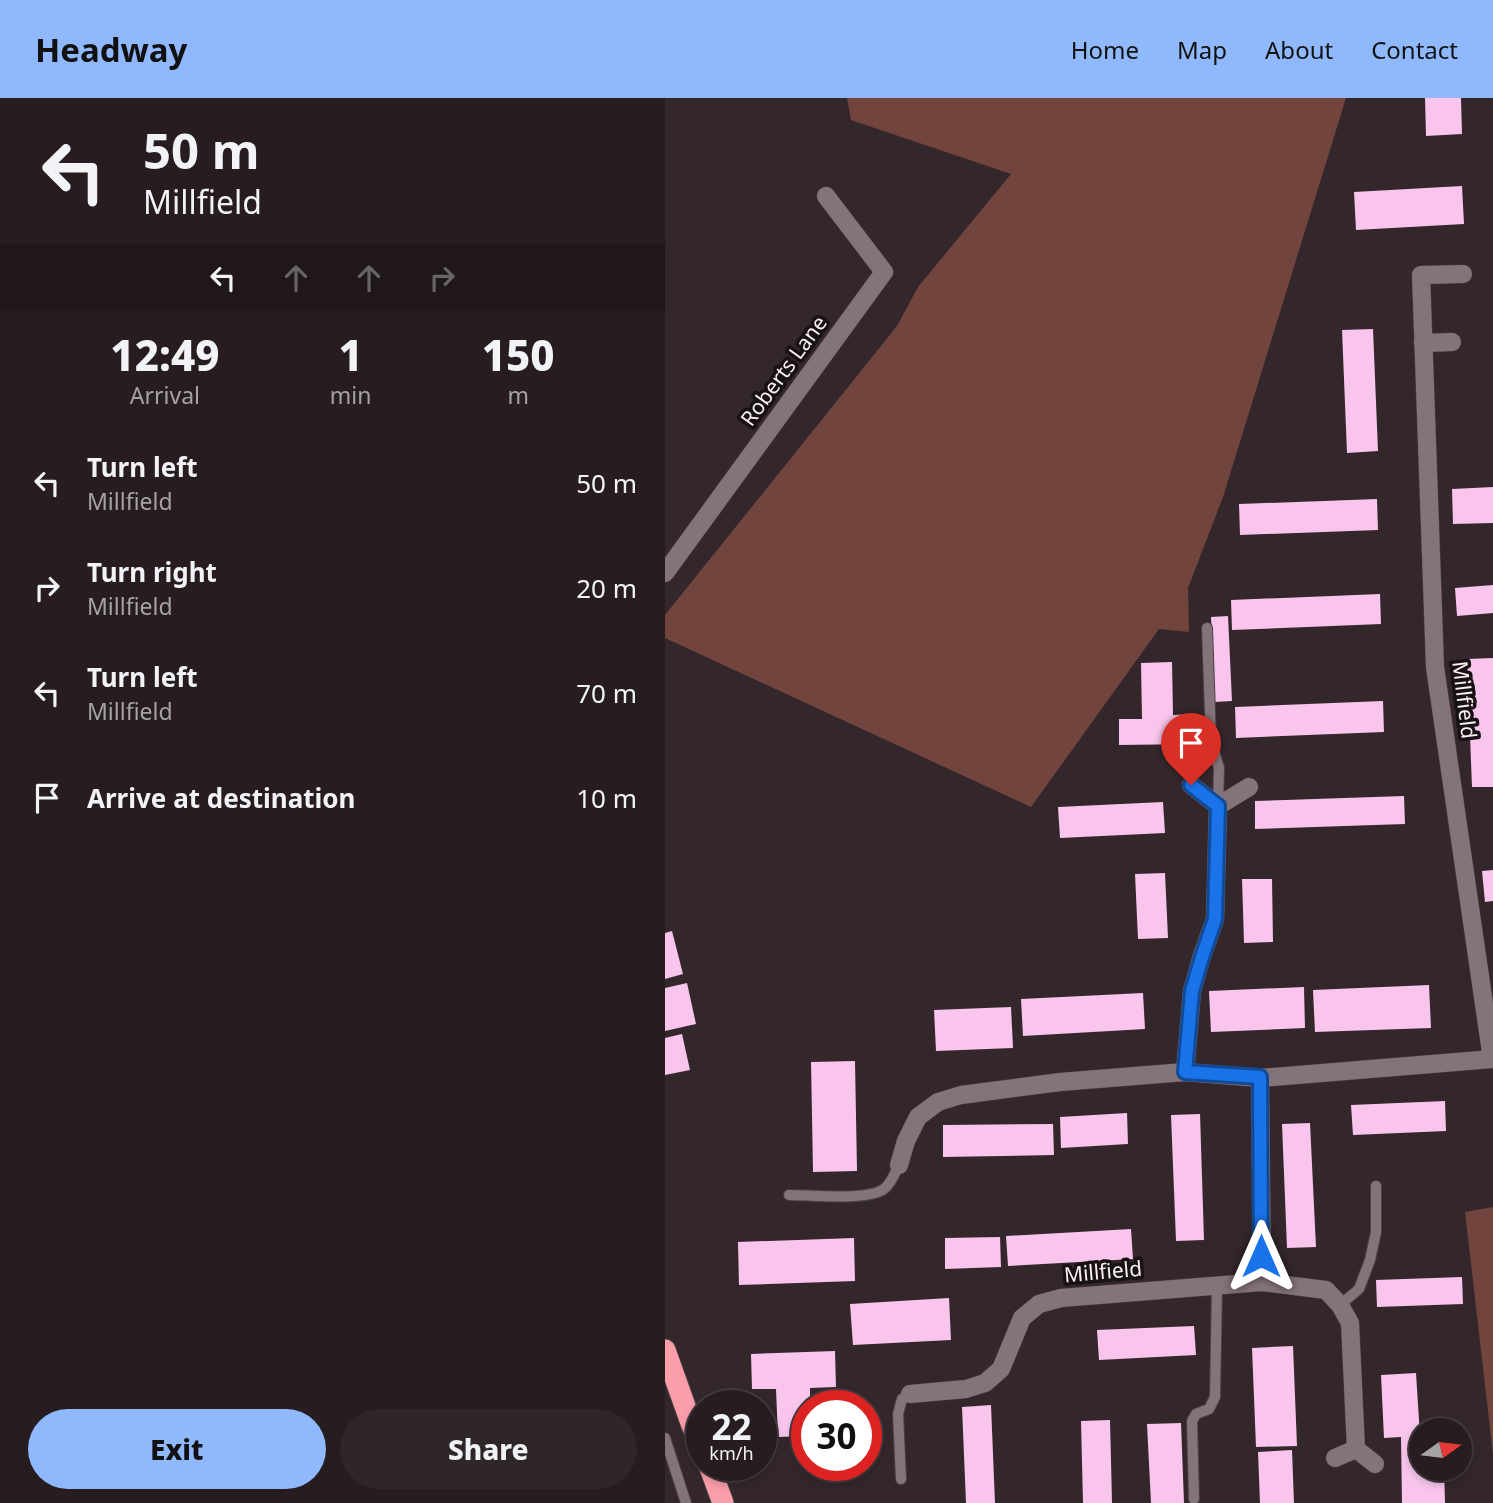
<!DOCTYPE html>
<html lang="en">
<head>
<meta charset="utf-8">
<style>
	:root { --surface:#271d21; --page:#2f262a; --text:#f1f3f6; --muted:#a4a2a5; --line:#433b3f; --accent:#90b8fd }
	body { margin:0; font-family:"Noto Sans",sans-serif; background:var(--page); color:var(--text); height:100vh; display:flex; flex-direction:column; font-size:26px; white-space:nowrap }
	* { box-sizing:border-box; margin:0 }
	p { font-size:23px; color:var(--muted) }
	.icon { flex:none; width:38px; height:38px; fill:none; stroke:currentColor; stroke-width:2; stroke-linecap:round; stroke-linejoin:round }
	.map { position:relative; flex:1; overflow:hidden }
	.panel { display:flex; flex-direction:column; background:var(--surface); width:665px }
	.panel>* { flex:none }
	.guide { background:#271d21; color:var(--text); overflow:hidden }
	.needle { width:46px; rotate:76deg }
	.controls { position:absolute; left:744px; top:1320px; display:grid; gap:14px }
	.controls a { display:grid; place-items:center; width:63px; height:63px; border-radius:50%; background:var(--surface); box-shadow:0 4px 10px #0003,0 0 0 2px var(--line); font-size:35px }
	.speed { position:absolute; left:21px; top:1292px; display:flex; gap:14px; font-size:35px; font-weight:700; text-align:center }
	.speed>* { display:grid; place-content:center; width:91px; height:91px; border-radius:50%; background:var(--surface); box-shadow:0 4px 10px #0003,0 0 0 2px var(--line); line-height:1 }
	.speed small { font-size:18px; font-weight:400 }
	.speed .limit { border:10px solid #d22; background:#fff; color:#111 }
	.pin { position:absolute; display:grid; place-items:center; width:60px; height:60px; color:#fff; margin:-72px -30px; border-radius:50% 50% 50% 0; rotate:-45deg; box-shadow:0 0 7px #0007 }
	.pin .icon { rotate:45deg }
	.me { position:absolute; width:77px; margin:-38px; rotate:0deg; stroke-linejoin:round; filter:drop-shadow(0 0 5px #0008) }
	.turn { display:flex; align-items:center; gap:24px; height:147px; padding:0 28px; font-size:32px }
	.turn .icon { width:91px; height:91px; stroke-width:2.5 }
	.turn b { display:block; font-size:49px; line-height:60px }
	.lanes { display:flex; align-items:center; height:66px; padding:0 28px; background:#0003; justify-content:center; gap:35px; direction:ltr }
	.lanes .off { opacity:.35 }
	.eta { display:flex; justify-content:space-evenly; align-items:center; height:119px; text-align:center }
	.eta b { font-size:42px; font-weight:800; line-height:49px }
	.button { display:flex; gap:14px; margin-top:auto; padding:14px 28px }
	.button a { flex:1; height:80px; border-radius:42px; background:var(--accent); color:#111; font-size:28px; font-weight:800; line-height:80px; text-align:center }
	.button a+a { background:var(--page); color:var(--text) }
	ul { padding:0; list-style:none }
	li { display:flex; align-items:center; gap:21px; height:105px; padding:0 28px }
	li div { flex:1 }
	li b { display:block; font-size:26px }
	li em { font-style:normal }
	header { display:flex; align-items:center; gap:42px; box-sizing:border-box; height:98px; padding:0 35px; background:var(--accent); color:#111 }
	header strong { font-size:33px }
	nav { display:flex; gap:38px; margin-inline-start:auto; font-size:24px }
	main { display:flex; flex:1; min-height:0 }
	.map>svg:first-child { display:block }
	.green { fill:#71453d }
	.building { fill:#f9c5ec }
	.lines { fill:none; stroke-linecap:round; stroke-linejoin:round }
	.lane-casing { stroke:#4d4246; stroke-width:12 }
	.street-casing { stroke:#4d4246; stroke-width:19 }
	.highway-casing { stroke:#4d4246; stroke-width:23 }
	.lane { stroke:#84737a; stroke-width:10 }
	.street { stroke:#84737a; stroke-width:18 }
	.highway { stroke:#fc9eaa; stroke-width:21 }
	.route-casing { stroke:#114b97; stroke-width:18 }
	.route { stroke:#1a73e8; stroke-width:12 }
	.labels { text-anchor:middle; stroke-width:7; stroke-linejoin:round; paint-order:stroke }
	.street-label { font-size:21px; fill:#fbf1f5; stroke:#181214 }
</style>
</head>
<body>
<header>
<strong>Headway</strong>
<nav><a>Home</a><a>Map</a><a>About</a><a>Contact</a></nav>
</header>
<main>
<section class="panel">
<div class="guide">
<div class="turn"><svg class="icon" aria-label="left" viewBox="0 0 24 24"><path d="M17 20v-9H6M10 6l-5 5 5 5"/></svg><div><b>50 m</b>Millfield</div></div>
<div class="lanes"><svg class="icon" aria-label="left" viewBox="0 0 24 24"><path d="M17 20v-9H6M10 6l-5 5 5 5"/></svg><svg class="icon off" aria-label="ahead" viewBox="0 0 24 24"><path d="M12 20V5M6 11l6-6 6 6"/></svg><svg class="icon off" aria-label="ahead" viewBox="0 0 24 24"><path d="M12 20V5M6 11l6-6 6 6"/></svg><svg class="icon off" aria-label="right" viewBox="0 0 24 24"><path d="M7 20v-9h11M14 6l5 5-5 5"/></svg></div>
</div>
<div class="eta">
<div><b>12:49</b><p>Arrival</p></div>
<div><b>1</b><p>min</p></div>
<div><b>150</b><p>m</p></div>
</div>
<ul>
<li><svg class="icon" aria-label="left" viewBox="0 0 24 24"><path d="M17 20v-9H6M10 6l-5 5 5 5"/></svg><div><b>Turn left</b><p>Millfield</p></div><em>50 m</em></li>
<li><svg class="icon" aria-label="right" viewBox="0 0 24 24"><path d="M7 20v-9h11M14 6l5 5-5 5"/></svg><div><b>Turn right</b><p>Millfield</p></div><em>20 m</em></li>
<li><svg class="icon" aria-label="left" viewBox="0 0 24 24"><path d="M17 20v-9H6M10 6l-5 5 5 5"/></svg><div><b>Turn left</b><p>Millfield</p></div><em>70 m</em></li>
<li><svg class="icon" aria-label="arrive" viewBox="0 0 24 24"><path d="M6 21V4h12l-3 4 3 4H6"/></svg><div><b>Arrive at destination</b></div><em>10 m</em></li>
</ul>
<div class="button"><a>Exit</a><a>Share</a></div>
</section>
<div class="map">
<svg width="828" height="1405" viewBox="0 0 828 1405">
	<rect width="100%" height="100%" fill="#34272c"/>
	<g class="green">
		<polygon points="182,0 681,0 558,399 523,490 524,534 494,531 366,709 0,540 0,517 232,228 253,189 346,76 186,22"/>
		<polygon points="828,1109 828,1356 800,1114"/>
	</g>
	<g class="building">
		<polygon points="760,0 796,0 797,36 761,38"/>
		<polygon points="797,88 799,126 691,132 689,94"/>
		<polygon points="708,231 713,353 682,355 677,232"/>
		<polygon points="828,389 828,425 788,426 787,391"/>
		<polygon points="712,401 713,432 575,437 574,406"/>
		<polygon points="828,487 828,515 792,518 790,490"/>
		<polygon points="715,496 716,526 567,532 566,502"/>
		<polygon points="563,518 567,603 550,604 546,519"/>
		<polygon points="828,560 828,689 807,689 802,561"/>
		<polygon points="507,564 508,617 531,616 531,646 454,647 454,621 477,621 476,565"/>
		<polygon points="718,603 719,634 571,640 570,609"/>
		<polygon points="739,698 740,726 590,731 590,703"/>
		<polygon points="498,704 500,735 395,740 393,709"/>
		<polygon points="828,772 828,803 820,804 817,773"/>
		<polygon points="500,775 503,840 473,841 470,776"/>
		<polygon points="577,781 607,781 608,844 579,845"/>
		<polygon points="7,833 18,876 0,881 0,835"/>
		<polygon points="22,885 31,926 0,933 0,890"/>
		<polygon points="764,887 766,930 650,934 648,892"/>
		<polygon points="639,889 640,930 546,934 544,893"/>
		<polygon points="478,895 480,931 358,938 356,901"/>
		<polygon points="346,909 348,950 271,953 269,912"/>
		<polygon points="17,936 25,972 0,977 0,940"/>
		<polygon points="190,963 192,1073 148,1074 146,964"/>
		<polygon points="780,1003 781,1033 688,1037 686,1007"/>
		<polygon points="462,1015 463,1046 396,1050 395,1019"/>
		<polygon points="535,1016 539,1142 511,1143 506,1017"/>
		<polygon points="645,1025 651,1149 622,1150 617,1026"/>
		<polygon points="388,1026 389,1057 278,1059 278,1027"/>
		<polygon points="466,1131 468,1161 343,1168 341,1138"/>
		<polygon points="335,1139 336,1169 280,1171 280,1140"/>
		<polygon points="189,1140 190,1183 74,1187 73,1144"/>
		<polygon points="797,1179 798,1206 712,1209 711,1182"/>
		<polygon points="284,1200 286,1242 188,1247 185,1206"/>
		<polygon points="529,1228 531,1257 434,1262 432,1232"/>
		<polygon points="628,1248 632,1348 591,1349 587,1250"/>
		<polygon points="170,1253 171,1289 145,1290 145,1307 142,1307 142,1338 113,1339 111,1291 87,1291 86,1256"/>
		<polygon points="751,1275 755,1338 746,1339 756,1339 756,1370 779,1370 780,1405 737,1405 736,1339 719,1340 716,1277"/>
		<polygon points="326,1307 330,1405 301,1405 297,1309"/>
		<polygon points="445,1322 447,1405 418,1405 416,1323"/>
		<polygon points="516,1325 519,1405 486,1405 482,1326"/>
		<polygon points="627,1352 629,1405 595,1405 593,1354"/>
	</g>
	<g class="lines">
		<defs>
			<g id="lane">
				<polyline points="542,530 546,643 554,670 553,708"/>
				<path d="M 124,1097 C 146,1097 202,1103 219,1091 C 226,1086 230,1075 234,1067"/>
				<polyline points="675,1207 694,1191 705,1162 711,1134 711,1088"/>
				<polyline points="0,1340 21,1405"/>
				<polyline points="236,1381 233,1316 237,1301 245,1296"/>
				<polyline points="529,1401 527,1323 531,1316 544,1311 550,1299 552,1188"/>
			</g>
			<g id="street">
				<polyline points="798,176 756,177 770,569 827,961"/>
				<polyline points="758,245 787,244"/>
				<polyline points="0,475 219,174 161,98"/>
				<polyline points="526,687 553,708"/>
				<polyline points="520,974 527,893 537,858 550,821 553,708 584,689"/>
				<polyline points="595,980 597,1184"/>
				<polyline points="234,1067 241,1043 253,1019 273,1004 296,997 395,984 520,974 595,980 828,961"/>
				<polyline points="245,1296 301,1291 320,1285 336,1271 357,1220 374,1206 396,1200 597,1184 661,1192 675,1207 685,1225 691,1351 710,1366"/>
				<polyline points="670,1360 691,1351"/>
			</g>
			<g id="highway">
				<polyline points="0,1252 26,1325 37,1350"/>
				<polyline points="44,1367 58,1405"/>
			</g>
		</defs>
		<use href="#lane" class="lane-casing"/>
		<use href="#street" class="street-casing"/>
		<use href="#highway" class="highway-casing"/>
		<use href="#lane" class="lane"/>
		<use href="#street" class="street"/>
		<use href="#highway" class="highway"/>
	</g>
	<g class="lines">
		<defs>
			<polyline id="route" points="526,687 553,708 550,821 537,859 527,893 520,974 595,979 596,1158"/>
		</defs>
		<use href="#route" class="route-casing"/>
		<use href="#route" class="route"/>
	</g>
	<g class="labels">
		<g class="street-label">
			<text transform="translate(119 273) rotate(-54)" y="7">Roberts Lane</text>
			<text transform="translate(799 602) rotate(83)" y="7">Millfield</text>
			<text transform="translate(438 1174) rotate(-5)" y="7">Millfield</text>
		</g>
	</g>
</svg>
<div class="controls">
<a><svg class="needle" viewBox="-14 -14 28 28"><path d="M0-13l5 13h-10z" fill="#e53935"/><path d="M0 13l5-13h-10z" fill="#a4a2a5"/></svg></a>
</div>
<div class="speed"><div>22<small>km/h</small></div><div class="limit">30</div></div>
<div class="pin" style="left:526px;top:687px;background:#d93025"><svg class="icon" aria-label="arrive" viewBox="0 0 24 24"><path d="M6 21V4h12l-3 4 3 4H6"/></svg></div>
<svg class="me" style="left:596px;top:1158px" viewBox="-20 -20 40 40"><path d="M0-17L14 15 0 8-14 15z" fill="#1a73e8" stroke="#fff" stroke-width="4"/></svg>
</div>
</main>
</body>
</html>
